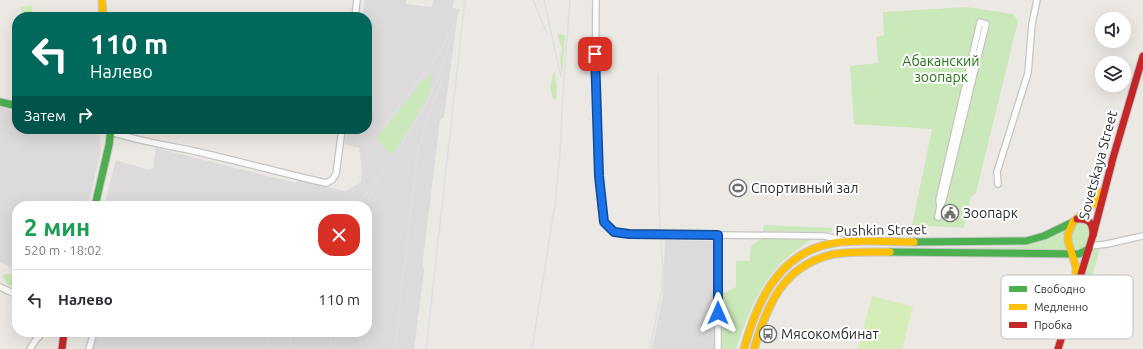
<!DOCTYPE html>
<html lang="ru">
<head>
<meta charset="utf-8">
<style>
	:root { --surface:#fff; --page:#f7f7f7; --text:#2b2b33; --muted:#7c7c81; --line:#e1e1e2 }
	body { margin:0; font-family:Ubuntu,sans-serif; background:var(--page); color:var(--text); height:100vh; display:flex; flex-direction:column; font-size:15px; white-space:nowrap }
	* { box-sizing:border-box; margin:0 }
	p { font-size:13px; color:var(--muted) }
	.icon { flex:none; width:22px; height:22px; fill:none; stroke:currentColor; stroke-width:2; stroke-linecap:round; stroke-linejoin:round }
	.map { position:relative; flex:1; overflow:hidden }
	.drawer { position:absolute; left:12px; top:201px; width:360px; height:136px; display:flex; flex-direction:column; background:var(--surface); border-radius:16px; box-shadow:0 4px 16px #0002 }
	.drawer>* { flex:none }
	.guide { position:absolute; left:12px; top:12px; width:360px; height:122px; border-radius:16px; box-shadow:0 4px 16px #0002; background:#00695c; color:#fff; overflow:hidden }
	.buttons { position:absolute; left:1095px; top:12px; display:grid; gap:8px }
	.buttons a { display:grid; place-items:center; width:36px; height:36px; border-radius:50%; background:var(--surface); box-shadow:0 4px 16px #0002; font-size:20px }
	.pin { position:absolute; display:grid; place-items:center; width:34px; height:34px; color:#fff; margin:-17px; border-radius:8px; box-shadow:0 2px 6px #0006 }
	.me { position:absolute; width:44px; margin:-22px; rotate:0deg; stroke-linejoin:round; filter:drop-shadow(0 0 3px #0008) }
	.turn { display:flex; align-items:center; gap:14px; height:84px; padding:0 12px; font-size:18px }
	.turn .icon { width:52px; height:52px; stroke-width:2.5 }
	.turn b { display:block; font-size:28px; line-height:34px }
	.then { display:flex; align-items:center; height:38px; padding:0 12px; background:#0003; gap:8px; font-size:15px }
	.round { display:grid; place-items:center; flex:none; width:42px; height:42px; border-radius:16px; background:var(--page) }
	.summary { display:flex; align-items:center; justify-content:space-between; height:68px; padding:0 12px }
	h1 { font-size:24px; font-weight:700; line-height:30px; color:#1e9e55 }
	ul { padding:0; list-style:none }
	li { display:flex; align-items:center; gap:12px; height:60px; padding:0 12px; border-top:1px solid var(--line) }
	li div { flex:1 }
	li b { display:block; font-size:15px }
	li em { font-style:normal }
	.map>svg:first-child { display:block }
	.industrial { fill:#dcdadb }
	.green { fill:#cbe8bb }
	.pitch { fill:#d5edb9 }
	.lines { fill:none; stroke-linecap:round; stroke-linejoin:round }
	.street-casing { stroke:#c6c5c5; stroke-width:8 }
	.fast-casing { stroke:#c6c5c5; stroke-width:9 }
	.slow-casing { stroke:#c6c5c5; stroke-width:9 }
	.jam-casing { stroke:#c6c5c5; stroke-width:9 }
	.street { stroke:#fcfcfb; stroke-width:5.5 }
	.fast { stroke:#4caf50; stroke-width:7 }
	.slow { stroke:#ffc107; stroke-width:7 }
	.jam { stroke:#c62828; stroke-width:7 }
	.rail { stroke:#dfdfe1; stroke-width:1.5 }
	.route-casing { stroke:#114b97; stroke-width:10 }
	.route { stroke:#1a73e8; stroke-width:7 }
	.labels { text-anchor:middle; stroke-width:4; stroke-linejoin:round; paint-order:stroke }
	.park-label { font-size:14px; fill:#247217; stroke:#fff }
	.street-label { font-size:14px; fill:#2e2e2e; stroke:#fff }
	.poi-label { font-size:14px; fill:#2e2e2e; stroke:#fff; text-anchor:start }
	.key { fill:#fff; stroke:#c0c0c0; stroke-width:1 }
	.key-label { font-size:11px; fill:#2e2e2e }
</style>
</head>
<body>
<div class="map">
<svg width="1143" height="349" viewBox="0 0 1143 349">
	<rect width="100%" height="100%" fill="#ece9e4"/>
	<g class="industrial">
		<polygon points="365,0 406,0 406,4 432,7 433,0 454,0 453,8 460,9 457,19 444,117 440,120 422,267 424,268 424,272 414,349 91,349 96,332 367,332 367,206 104,206 116,160 149,170 153,168 156,148 296,183 297,180 346,191 361,182 362,171 359,148 344,144 347,129 367,129 367,17 362,17"/>
		<polygon points="0,107 17,112 17,129 77,129 100,136 101,150 88,206 17,206 17,270 0,262"/>
		<polygon points="665,240 714,241 714,349 652,349 663,296"/>
	</g>
	<g class="green">
		<polygon points="966,7 1013,14 1018,21 976,193 971,197 964,228 912,225 932,129 854,124 850,66 878,63 876,37 884,35 883,12"/>
		<polygon points="557,34 565,35 562,75 560,61 562,49"/>
		<polygon points="555,72 557,90 556,99 555,100 553,99 550,88 553,73"/>
		<path d="M 432,74 L 430,92 L 394,154 C 385,150 380,147 377,137 L 420,83 Z"/>
		<path d="M 1080,222 L 1086,223 C 1092,231 1089,248 1078,250 L 1072,245 C 1071,236 1070,227 1080,222 Z"/>
		<polygon points="764,225 832,228 832,232 763,231"/>
		<polygon points="1064,231 1064,241 1066,249 926,248 1019,247 1043,241"/>
		<path d="M 763,238 L 815,238 C 769,263 752,301 736,349 L 721,349 L 720,295 L 736,287 L 736,261 L 750,261 C 749,246 750,246 763,238 Z"/>
		<polygon points="1098,248 1100,249 1089,287 1083,284 1094,249"/>
		<polygon points="4,274 17,274 17,289 8,285 2,276"/>
	</g>
	<g class="pitch">
		<polygon points="31,5 32,6 33,17 21,17 21,7"/>
		<polygon points="872,296 913,307 902,349 858,349"/>
	</g>
	<g class="lines">
		<defs>
			<g id="street">
				<path d="M 596,0 C 595,74 596,148 604,222 L 614,232 L 629,234 L 825,236 L 844,241"/>
				<polyline points="355,17 357,0"/>
				<path d="M 111,132 C 138,141 166,145 194,151 C 238,161 282,173 326,183 L 332,180 L 336,174 L 342,129"/>
				<polyline points="998,184 997,172 1028,73 1032,24 1037,0"/>
				<polyline points="938,217 940,206 943,200 986,24 980,22 939,200 940,206"/>
				<polyline points="718,235 718,349"/>
				<polyline points="1090,246 1107,244 1143,236"/>
				<polyline points="0,287 17,295"/>
				<polyline points="30,349 35,341 43,332"/>
				<polyline points="89,349 94,332"/>
			</g>
			<g id="fast">
				<polyline points="0,102 17,106"/>
				<polyline points="95,206 109,145 111,129"/>
				<polyline points="914,242 1026,241 1044,236 1073,222"/>
				<polyline points="890,252 1079,254 1089,249"/>
			</g>
			<g id="slow">
				<polyline points="102,0 103,17"/>
				<polyline points="1076,281 1076,267 1068,241 1068,234 1073,222 1093,205 1100,192"/>
				<path d="M 744,349 C 757,301 779,252 834,243 C 860,239 888,242 914,242"/>
				<path d="M 754,349 C 768,304 783,265 834,254 C 852,251 871,252 890,252"/>
			</g>
			<g id="jam">
				<polyline points="1093,235 1113,158 1143,56"/>
				<polyline points="62,349 64,332"/>
				<path d="M 1058,349 L 1093,235 C 1093,223 1089,218 1077,219"/>
			</g>
		</defs>
		<use href="#street" class="street-casing"/>
		<use href="#fast" class="fast-casing"/>
		<use href="#slow" class="slow-casing"/>
		<use href="#jam" class="jam-casing"/>
		<use href="#street" class="street"/>
		<use href="#fast" class="fast"/>
		<use href="#slow" class="slow"/>
		<use href="#jam" class="jam"/>
		<g class="rail">
			<polyline points="533,0 547,33"/>
			<polyline points="544,0 561,77"/>
			<polyline points="658,74 659,210 663,271"/>
			<polyline points="385,126 441,51 454,24"/>
			<path d="M 356,206 C 384,171 410,134 431,94 C 439,78 444,61 449,45"/>
			<polyline points="366,206 373,191"/>
			<polyline points="266,349 271,332"/>
			<polyline points="289,349 292,332"/>
			<polyline points="330,349 332,332"/>
			<path d="M 395,349 L 417,156 C 423,129 432,105 442,79"/>
			<polyline points="426,349 465,0"/>
			<polyline points="532,349 555,204 560,154 563,89 570,0"/>
			<polyline points="650,349 662,290 663,266"/>
		</g>
	</g>
	<g class="lines">
		<defs>
			<polyline id="route" points="595,54 599,176 604,222 614,232 629,234 718,235 718,313"/>
		</defs>
		<use href="#route" class="route-casing"/>
		<use href="#route" class="route"/>
	</g>
	<defs>
		<symbol id="stadium-ring" viewBox="-11 -11 22 22"><circle r="9.5" fill="#fff" stroke="#706f6e" stroke-width="1.5"/><path d="M0-5a6.5 5 0 1 0 0 10a6.5 5 0 1 0 0-10ZM-3.5-1.8h7v3.6h-7Z" fill="#706f6e"/></symbol>
		<symbol id="civic-ring" viewBox="-11 -11 22 22"><circle r="9.5" fill="#fff" stroke="#706f6e" stroke-width="1.5"/><path d="M-.6-6.5H3V-4.5H.6V-3L4-1V1h2V6H-6V1h2V-1L-.6-3ZM-1.2 2.5V6h2.4V2.5Z" fill="#706f6e"/></symbol>
		<symbol id="bus-ring" viewBox="-11 -11 22 22"><circle r="9.5" fill="#fff" stroke="#706f6e" stroke-width="1.5"/><path d="M-5-6H5V4H4V6H2V4H-2V6H-4V4H-5ZM-3.5-4V0h7V-4ZM-3.5 1.2v1.5H-2V1.2ZM2 1.2v1.5H3.5V1.2Z" fill="#706f6e"/></symbol>
	</defs>
	<g fill-rule="evenodd">
		<use href="#stadium-ring" x="728" y="178" width="20" height="20"/>
		<use href="#civic-ring" x="940" y="203" width="20" height="20"/>
		<use href="#bus-ring" x="758" y="324" width="20" height="20"/>
	</g>
	<g class="labels">
		<g class="park-label">
			<text x="941" y="66">Абаканский<tspan x="941" dy="16">зоопарк</tspan></text>
		</g>
		<g class="street-label">
			<text transform="translate(1098 165) rotate(-75)" y="5">Sovetskaya Street</text>
			<text transform="translate(881 230) rotate(-1)" y="5">Pushkin Street</text>
		</g>
		<g class="poi-label">
			<text x="751" y="193">Спортивный зал</text>
			<text x="963" y="218">Зоопарк</text>
			<text x="781" y="339">Мясокомбинат</text>
		</g>
	</g>
	<rect x="1001" y="275" width="132" height="64" rx="6" class="key"/>
	<rect x="1009" y="286" width="18" height="6" fill="#4caf50"/>
	<rect x="1009" y="304" width="18" height="6" fill="#ffc107"/>
	<rect x="1009" y="322" width="18" height="6" fill="#c62828"/>
	<g class="key-label">
		<text x="1034" y="293">Свободно</text>
		<text x="1034" y="311">Медленно</text>
		<text x="1034" y="329">Пробка</text>
	</g>
</svg>
<div class="buttons">
<a><svg class="icon" aria-label="sound" viewBox="0 0 24 24"><path d="M4 9h4l5-4v14l-5-4H4zM17 9q2 3 0 6"/></svg></a>
<a><svg class="icon" aria-label="layers" viewBox="0 0 24 24"><path d="M12 4l9 5-9 5-9-5zM3 14l9 5 9-5"/></svg></a>
</div>
<div class="pin" style="left:595px;top:54px;background:#d93025"><svg class="icon" aria-label="arrive" viewBox="0 0 24 24"><path d="M6 21V4h12l-3 4 3 4H6"/></svg></div>
<svg class="me" style="left:718px;top:313px" viewBox="-20 -20 40 40"><path d="M0-17L14 15 0 8-14 15z" fill="#1a73e8" stroke="#fff" stroke-width="4"/></svg>
<div class="guide">
<div class="turn"><svg class="icon" aria-label="left" viewBox="0 0 24 24"><path d="M17 20v-9H6M10 6l-5 5 5 5"/></svg><div><b>110 m</b>Налево</div></div>
<div class="then">Затем<svg class="icon" aria-label="right" viewBox="0 0 24 24"><path d="M7 20v-9h11M14 6l5 5-5 5"/></svg></div>
</div>
<section class="drawer">
<div class="summary"><div><h1>2 мин</h1><p>520 m · 18:02</p></div><a class="round" style="background:#d93025;color:#fff"><svg class="icon" aria-label="close" viewBox="0 0 24 24"><path d="M6 6l12 12M18 6L6 18"/></svg></a></div>
<ul>
<li><svg class="icon" aria-label="left" viewBox="0 0 24 24"><path d="M17 20v-9H6M10 6l-5 5 5 5"/></svg><div><b>Налево</b></div><em>110 m</em></li>
</ul>
</section>
</div>
</body>
</html>
